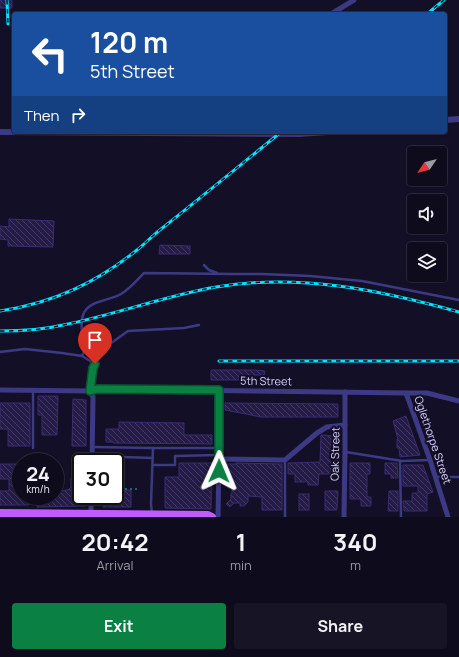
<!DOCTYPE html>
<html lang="en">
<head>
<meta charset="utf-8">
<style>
	:root { --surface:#0e0b1c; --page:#171425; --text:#f1f3f6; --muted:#9b9ba3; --line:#2e2b3b; --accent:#0b8043 }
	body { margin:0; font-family:Manrope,sans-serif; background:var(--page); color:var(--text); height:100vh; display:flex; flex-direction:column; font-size:15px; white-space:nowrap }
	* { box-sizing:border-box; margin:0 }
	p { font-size:13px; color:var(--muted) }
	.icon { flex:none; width:22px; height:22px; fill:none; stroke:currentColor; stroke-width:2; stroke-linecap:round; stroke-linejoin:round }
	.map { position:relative; height:517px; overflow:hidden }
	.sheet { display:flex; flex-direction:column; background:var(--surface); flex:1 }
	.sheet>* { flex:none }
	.guide { position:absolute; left:12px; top:12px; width:435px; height:122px; border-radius:4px; box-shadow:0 1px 3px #0004,0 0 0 1px var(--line); background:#1a4fa0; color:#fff; overflow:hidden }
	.needle { width:26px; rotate:235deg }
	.controls { position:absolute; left:407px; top:146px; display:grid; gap:8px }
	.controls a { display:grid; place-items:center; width:40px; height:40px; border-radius:4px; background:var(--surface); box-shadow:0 1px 3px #0004,0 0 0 1px var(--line); font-size:20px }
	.speed { position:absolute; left:12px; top:453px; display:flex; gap:8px; font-size:20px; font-weight:700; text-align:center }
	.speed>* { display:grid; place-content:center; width:52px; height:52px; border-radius:50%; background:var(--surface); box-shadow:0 1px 3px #0004,0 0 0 1px var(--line); line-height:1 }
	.speed small { font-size:10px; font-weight:400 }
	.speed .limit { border:2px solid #111; border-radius:6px; background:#fff; color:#111 }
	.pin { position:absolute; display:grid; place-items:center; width:34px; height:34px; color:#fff; margin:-41px -17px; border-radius:50% 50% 50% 0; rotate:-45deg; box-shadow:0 0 4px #0007 }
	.pin .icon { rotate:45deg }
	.me { position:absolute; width:44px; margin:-22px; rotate:1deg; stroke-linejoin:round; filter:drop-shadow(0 0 3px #0008) }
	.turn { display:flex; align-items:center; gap:14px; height:84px; padding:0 12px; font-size:18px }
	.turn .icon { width:52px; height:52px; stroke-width:2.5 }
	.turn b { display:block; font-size:28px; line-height:34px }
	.then { display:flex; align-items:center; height:38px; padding:0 12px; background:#0003; gap:8px; font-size:15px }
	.eta { display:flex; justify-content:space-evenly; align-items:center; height:68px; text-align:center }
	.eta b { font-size:24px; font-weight:700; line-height:28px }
	.primary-button { display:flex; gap:8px; margin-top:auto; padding:8px 12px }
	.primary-button a { flex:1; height:46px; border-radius:4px; background:var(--accent); color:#fff; font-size:16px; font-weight:700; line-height:46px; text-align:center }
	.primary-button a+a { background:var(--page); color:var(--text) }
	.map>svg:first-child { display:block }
	.building { fill:url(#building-back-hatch); stroke:#3b2d73 }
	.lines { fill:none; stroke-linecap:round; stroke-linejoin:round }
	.path { stroke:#2fb8b0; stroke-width:1; stroke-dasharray:2 3; stroke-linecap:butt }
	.service { stroke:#3d3a85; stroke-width:2.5 }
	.minor { stroke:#3d3a85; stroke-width:5 }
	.tertiary { stroke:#3d3a85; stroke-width:6 }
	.primary { stroke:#c25bff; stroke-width:8 }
	.rail-casing { stroke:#00e5ff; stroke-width:3 }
	.rail { stroke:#130f26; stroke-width:1.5; stroke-dasharray:4.5; stroke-linecap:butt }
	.route-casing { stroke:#07532c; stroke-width:10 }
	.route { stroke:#0b8043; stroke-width:7 }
	.labels { text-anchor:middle; stroke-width:4; stroke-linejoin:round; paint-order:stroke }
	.street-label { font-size:11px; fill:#d9d4ff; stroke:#130f26 }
</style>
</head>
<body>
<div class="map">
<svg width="459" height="517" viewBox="0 0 459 517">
	<defs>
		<pattern id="building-back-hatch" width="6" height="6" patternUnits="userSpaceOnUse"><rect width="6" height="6" fill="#241b47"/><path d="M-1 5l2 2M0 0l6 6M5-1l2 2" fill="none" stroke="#433b63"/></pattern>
	</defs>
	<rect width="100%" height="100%" fill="#130f26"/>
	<g class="building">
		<rect x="0" y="0" width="12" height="8"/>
		<polygon points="9,219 54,221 53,247 8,246 8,240 0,239 0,226 9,227"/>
		<polygon points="160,245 190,246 190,254 159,254"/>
		<polygon points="211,370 254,370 265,371 264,375 254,375 254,380 211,380"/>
		<polygon points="38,396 58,396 57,435 42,435 42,415 38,415"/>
		<polygon points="73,399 86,400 86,446 72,446"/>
		<polygon points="0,403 30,403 30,446 8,446 8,429 0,429"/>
		<polygon points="225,403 338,404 338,417 261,417 225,410"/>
		<polygon points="406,416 420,455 400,457 399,448 397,448 397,439 398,439 393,421"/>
		<polygon points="119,422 184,423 184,435 212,435 212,444 113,443 113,442 106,442 106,429 119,429"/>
		<polygon points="321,435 336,436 336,464 335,464 335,474 319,474 318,485 308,485 308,482 295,482 295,474 288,474 288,463 320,462"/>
		<polygon points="179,463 212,463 211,509 165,508 165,477 179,477"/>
		<polygon points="236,463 282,464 282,510 262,510 262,497 248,496 248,502 244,506 240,506 240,503 234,503 230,507 226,504 231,499 231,494 232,494 232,486 227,486 227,464 236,464"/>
		<polygon points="350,463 370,463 370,474 367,474 367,497 371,497 371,506 361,506 361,499 350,499"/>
		<polygon points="385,463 397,463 398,478 391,478 391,474 385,474"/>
		<polygon points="0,464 21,464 21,496 29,496 29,505 0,505 0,491 9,491 9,479 0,479"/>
		<polygon points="403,465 423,465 433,492 427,494 427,511 404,511 403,501 412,501 412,493 418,493 418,486 403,486"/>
		<polygon points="71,478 81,478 81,496 86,496 86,506 37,507 37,496 55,496 55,491 68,490 71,487"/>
		<polygon points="131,490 131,507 103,507 104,496 115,496 115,491"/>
		<polygon points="325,491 338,491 337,510 325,510"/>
		<polygon points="389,491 398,491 398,511 388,511"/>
		<rect x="299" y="494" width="10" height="16"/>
	</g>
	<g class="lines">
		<g class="path">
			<polyline points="115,489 139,489"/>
			<polyline points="97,506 97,496"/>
		</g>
		<g class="service">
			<polyline points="204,265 209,270 217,273"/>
			<polyline points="0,352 25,349 62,353 82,356 95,364 107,346 128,331 184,328 199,325"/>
			<path d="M 82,356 L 84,352 C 84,341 79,326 83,315 C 88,300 110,301 121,294 C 130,289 137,280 144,273 L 232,274 L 262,274 L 310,276 L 362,281 L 459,300"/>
			<polyline points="93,447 153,448 219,448"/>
			<polyline points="33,448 33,390"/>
			<polyline points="346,452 402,461 430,460"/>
			<polyline points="92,456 153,458"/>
			<polyline points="400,461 401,517"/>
			<polyline points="153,465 175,465 175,456 219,455"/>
			<polyline points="436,477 459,477"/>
			<polyline points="115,485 118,482"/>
			<polyline points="152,514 151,504 153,448"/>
			<polyline points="285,517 285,461"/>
		</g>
		<g class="minor">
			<polyline points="331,14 354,0"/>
			<polyline points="0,390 90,391 97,389 406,393 427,393 459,401"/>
			<polyline points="406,393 430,460 448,517"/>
			<polyline points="219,459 285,460 317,433 327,427 345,425"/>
			<polyline points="92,462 93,397 90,391 93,368 95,364"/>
			<polyline points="91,515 91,496"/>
			<polyline points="218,517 219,459 219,390"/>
			<polyline points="344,517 345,451 345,392"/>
		</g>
		<g class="tertiary">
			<polyline points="445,120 459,119"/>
			<polyline points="0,132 299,134 328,132"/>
		</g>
		<polyline class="primary" points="0,513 208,515 212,517"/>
		<defs>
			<g id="rail">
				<polyline points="7,0 8,24"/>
				<polyline points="427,14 444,0"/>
				<path d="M 0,311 C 53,303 96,283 137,250 C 147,242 155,233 165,226 C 204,195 243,163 281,132"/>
				<path d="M 0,331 C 21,331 42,330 63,325 C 115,315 164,296 216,287 C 298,273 380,290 459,312"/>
				<polyline points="219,361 459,361"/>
			</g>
		</defs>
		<use href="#rail" class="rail-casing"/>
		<use href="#rail" class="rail"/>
	</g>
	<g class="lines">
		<defs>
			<polyline id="route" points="95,364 93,368 90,391 97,389 219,390 219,471"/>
		</defs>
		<use href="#route" class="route-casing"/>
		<use href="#route" class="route"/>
	</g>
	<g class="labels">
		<g class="street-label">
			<text transform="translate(266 381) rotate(1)" y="4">5th Street</text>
			<text transform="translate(433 440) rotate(71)" y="4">Oglethorpe Street</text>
			<text transform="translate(335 454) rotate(-89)" y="4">Oak Street</text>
		</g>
	</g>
</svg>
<div class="controls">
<a><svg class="needle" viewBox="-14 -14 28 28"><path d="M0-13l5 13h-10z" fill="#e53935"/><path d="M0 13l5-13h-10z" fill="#9b9ba3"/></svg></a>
<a><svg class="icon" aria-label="sound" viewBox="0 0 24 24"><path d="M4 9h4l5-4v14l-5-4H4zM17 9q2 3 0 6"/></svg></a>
<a><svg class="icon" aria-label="layers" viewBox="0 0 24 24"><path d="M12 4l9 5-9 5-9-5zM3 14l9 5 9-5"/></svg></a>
</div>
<div class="speed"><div>24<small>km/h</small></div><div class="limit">30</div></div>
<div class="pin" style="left:95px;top:364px;background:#d93025"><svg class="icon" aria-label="arrive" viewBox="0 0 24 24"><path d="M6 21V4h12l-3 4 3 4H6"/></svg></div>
<svg class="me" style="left:219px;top:471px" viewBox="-20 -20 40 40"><path d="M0-17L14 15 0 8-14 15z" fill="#0b8043" stroke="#fff" stroke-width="4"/></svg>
<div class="guide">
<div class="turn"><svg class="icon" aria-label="left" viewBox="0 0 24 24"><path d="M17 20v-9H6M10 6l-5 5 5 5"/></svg><div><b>120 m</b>5th Street</div></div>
<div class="then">Then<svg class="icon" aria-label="right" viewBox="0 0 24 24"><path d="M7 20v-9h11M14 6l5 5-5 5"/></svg></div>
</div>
</div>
<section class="sheet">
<div class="eta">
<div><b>20:42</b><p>Arrival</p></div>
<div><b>1</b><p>min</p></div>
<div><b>340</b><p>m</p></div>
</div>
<div class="primary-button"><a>Exit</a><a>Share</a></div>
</section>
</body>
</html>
